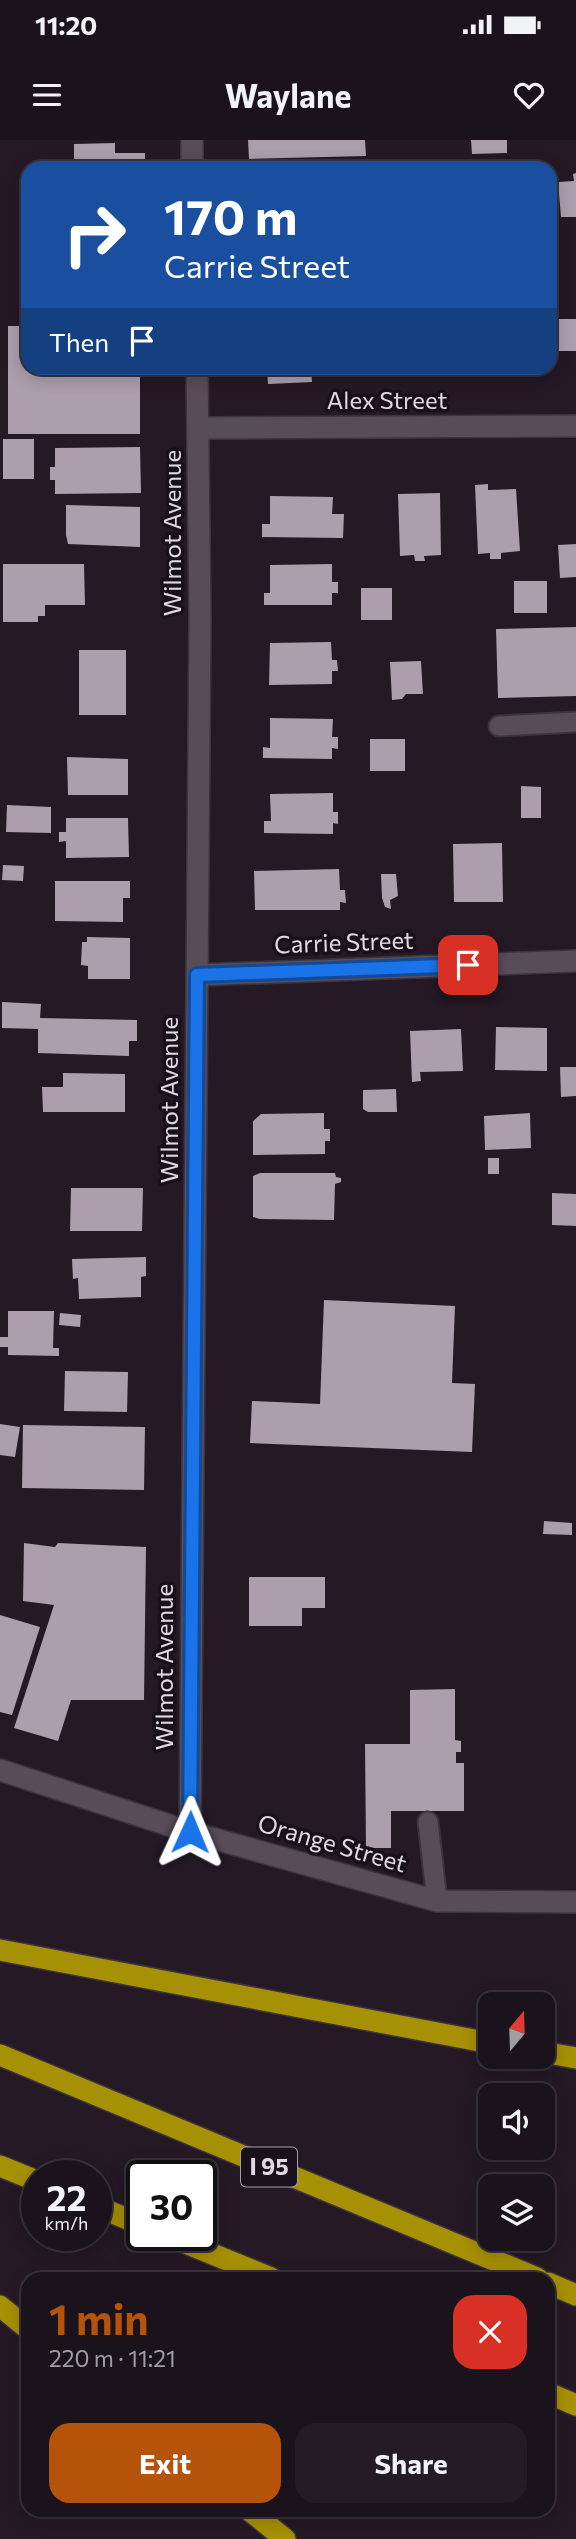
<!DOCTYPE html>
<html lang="en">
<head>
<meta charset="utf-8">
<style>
	:root { --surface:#1b131c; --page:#241c25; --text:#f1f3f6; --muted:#a09ea3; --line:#39323b; --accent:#b45309 }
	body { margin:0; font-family:Commissioner,sans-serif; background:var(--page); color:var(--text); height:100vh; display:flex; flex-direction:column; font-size:26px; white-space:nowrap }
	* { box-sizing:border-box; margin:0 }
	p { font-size:23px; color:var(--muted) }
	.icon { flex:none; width:38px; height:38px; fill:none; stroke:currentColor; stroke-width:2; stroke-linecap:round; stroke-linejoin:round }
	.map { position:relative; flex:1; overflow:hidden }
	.drawer { position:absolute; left:21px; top:2132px; width:534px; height:245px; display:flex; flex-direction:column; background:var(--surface); border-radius:21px; box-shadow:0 4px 18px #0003,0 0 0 2px var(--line) }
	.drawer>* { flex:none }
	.guide { position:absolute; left:21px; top:21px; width:536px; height:214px; border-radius:21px; box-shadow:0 4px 18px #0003,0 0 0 2px var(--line); background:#1a4fa0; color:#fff; overflow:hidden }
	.needle { width:46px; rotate:19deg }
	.buttons { position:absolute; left:478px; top:1852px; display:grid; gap:14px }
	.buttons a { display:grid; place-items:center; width:77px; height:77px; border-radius:14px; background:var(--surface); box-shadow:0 4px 18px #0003,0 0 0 2px var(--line); font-size:35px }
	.speed { position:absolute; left:21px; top:2020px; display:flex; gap:14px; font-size:35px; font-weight:700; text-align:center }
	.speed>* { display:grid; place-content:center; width:91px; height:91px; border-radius:50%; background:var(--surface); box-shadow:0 4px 18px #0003,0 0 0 2px var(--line); line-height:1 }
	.speed small { font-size:18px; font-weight:400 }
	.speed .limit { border:4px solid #111; border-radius:10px; background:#fff; color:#111 }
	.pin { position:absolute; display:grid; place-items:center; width:60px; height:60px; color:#fff; margin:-30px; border-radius:14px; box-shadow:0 4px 10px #0006 }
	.me { position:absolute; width:77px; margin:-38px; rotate:1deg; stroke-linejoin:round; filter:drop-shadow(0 0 5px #0008) }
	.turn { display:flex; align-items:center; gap:24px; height:147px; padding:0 28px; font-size:32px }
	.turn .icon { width:91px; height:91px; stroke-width:2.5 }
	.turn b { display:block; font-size:49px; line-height:60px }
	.then { display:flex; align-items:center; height:66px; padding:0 28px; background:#0003; gap:14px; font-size:26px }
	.round { display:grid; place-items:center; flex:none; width:74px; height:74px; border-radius:21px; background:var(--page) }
	.summary { display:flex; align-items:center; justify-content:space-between; height:119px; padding:0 28px }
	h1 { font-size:42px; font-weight:700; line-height:52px; color:var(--accent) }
	.primary-button { display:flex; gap:14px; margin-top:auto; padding:14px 28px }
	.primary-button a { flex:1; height:80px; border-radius:21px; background:var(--accent); color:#fff; font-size:28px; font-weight:700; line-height:80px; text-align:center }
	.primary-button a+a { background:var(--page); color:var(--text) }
	.status { display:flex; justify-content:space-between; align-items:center; height:49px; padding:0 35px; background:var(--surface); direction:ltr }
	.status svg { height:19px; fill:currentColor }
	header { display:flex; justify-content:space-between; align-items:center; height:91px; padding:0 28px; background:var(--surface); font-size:32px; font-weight:700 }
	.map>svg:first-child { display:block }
	.building { fill:#ac9ead }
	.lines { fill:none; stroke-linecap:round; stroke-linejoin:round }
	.service-casing { stroke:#3c343c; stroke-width:23 }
	.minor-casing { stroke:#3c343c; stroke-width:24 }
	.motorway-casing { stroke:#3c343c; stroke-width:24 }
	.service { stroke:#584c59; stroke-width:19 }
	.minor { stroke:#584c59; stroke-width:21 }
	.motorway { stroke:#a69003; stroke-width:21 }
	.route-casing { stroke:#114b97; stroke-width:18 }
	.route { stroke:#1a73e8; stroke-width:12 }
	.labels { text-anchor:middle; stroke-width:7; stroke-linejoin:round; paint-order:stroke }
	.shield { fill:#1a101b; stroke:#a59da6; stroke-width:2 }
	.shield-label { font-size:23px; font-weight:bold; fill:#e1d9e1 }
	.street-label { font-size:24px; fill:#e1d9e1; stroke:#1a101b }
</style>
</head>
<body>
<div class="status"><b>11:20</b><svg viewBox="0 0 49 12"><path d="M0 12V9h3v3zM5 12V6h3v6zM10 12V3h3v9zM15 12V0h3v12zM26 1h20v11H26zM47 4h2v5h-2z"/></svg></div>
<header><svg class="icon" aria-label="menu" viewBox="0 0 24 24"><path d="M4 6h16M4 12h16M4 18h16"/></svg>Waylane<svg class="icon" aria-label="heart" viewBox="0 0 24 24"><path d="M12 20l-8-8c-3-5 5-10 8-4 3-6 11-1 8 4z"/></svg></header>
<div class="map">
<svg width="576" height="2399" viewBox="0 0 576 2399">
	<rect width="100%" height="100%" fill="#241925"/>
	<g class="building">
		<polygon points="248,0 365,0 366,16 249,19"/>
		<polygon points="471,0 507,0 507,13 472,14"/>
		<polygon points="115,3 115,13 145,13 145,28 67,28 67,21 74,20 74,4"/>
		<polygon points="576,33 576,77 561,77 558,42 574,41 573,34"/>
		<polygon points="550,179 576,179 576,211 551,211"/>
		<polygon points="8,186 28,186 28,228 140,228 140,294 8,294"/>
		<polygon points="267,228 311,228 312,242 268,244"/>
		<rect x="3" y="299" width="31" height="40"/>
		<polygon points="140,307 141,353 55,354 55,340 50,340 50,327 55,327 55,308"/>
		<polygon points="488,344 488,350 516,349 520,411 501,413 501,419 490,419 490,413 478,414 475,345"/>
		<polygon points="440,353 441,415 424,416 425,421 415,421 414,415 400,416 398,354"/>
		<polygon points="270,356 333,357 332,374 344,374 343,398 262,397 262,384 270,384"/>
		<polygon points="66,365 140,367 140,407 68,404 66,395"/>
		<polygon points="576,404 576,437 560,438 558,405"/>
		<polygon points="3,424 84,424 85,465 45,465 45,476 38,476 38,482 3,482"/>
		<polygon points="332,424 332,442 338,442 338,453 332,453 332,465 264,465 264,453 270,453 270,425"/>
		<rect x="514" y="441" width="33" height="32"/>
		<rect x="361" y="448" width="31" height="32"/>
		<polygon points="576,487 576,556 498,558 496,489"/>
		<polygon points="331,502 332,520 337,520 338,531 332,531 332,544 269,545 270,503"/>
		<rect x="79" y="510" width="47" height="65"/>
		<polygon points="421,521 423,554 406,554 402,559 392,560 390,522"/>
		<polygon points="270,578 333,579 332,597 338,597 338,609 332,608 332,619 263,618 263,607 270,608"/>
		<rect x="370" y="599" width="35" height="32"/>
		<polygon points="67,617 128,619 128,655 68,655"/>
		<polygon points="521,646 541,647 541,678 521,678"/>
		<polygon points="333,653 333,672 338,672 338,684 333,683 333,694 264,693 264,681 271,681 270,654"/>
		<polygon points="7,665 51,667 51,693 6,692"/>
		<polygon points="66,678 128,678 129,717 66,718 66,701 59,702 59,692 66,692"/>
		<polygon points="502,703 503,762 454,762 453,704"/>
		<polygon points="3,725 24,726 23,741 2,740"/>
		<polygon points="339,729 340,750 345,750 346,763 340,762 340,770 255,770 254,731"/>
		<polygon points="381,734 396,734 398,756 390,760 391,769 385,767 382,758"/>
		<polygon points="55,741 130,741 130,758 123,758 123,782 55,781"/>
		<polygon points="87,797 130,798 130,839 88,839 88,826 81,825 82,802 87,802"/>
		<polygon points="2,862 41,864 40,878 137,880 137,901 129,901 129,916 38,913 38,889 2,888"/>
		<polygon points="496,887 547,888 547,931 495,930"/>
		<polygon points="461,889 463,931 420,932 421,941 412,942 410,891"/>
		<polygon points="560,927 576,927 576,956 561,957"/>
		<polygon points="63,933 125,934 125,972 43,972 42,947 63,947"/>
		<polygon points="396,949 397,972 368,972 363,969 363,950"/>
		<polygon points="324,973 324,989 330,989 330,1001 325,1001 325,1014 253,1015 253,981 261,974"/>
		<polygon points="530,973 531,1008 485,1010 484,976"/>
		<rect x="488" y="1018" width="11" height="16"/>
		<polygon points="260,1033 335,1033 336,1037 341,1038 341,1042 335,1044 334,1080 260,1079 253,1077 253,1036"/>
		<polygon points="71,1048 143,1048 142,1091 70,1091"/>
		<polygon points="552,1053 576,1054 576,1086 552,1085"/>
		<polygon points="146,1117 146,1136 141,1137 141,1157 79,1159 78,1138 73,1139 72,1119"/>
		<polygon points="324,1160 455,1166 452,1243 475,1244 472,1312 250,1303 252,1261 320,1264"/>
		<polygon points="8,1171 54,1171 53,1208 59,1208 59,1216 8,1215 8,1207 0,1207 0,1197 8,1197"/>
		<polygon points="60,1173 81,1175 80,1187 59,1185"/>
		<polygon points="65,1231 128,1232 127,1272 64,1271"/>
		<polygon points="0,1284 20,1287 15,1317 0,1315"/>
		<polygon points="23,1285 145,1287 144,1350 22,1348"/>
		<polygon points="544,1381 572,1383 572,1395 543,1394"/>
		<polygon points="24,1403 55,1407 58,1403 146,1407 144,1560 71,1560 58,1601 14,1588 54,1465 23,1461"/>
		<polygon points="249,1437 325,1437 325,1468 302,1468 302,1486 249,1486"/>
		<polygon points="0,1475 40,1487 12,1575 0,1572"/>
		<polygon points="455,1549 455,1600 461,1601 461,1612 456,1612 456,1623 464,1623 464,1671 391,1671 391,1708 366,1708 365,1604 410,1604 410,1550"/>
	</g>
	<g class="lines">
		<defs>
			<g id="service">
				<polyline points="499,586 576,582"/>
				<polyline points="428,1682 437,1761"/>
			</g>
			<g id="minor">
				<polyline points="192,0 192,28"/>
				<polyline points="199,288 576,286"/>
				<polyline points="197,835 576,821"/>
				<polyline points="0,1630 190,1692 437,1761 576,1762"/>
				<polyline points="190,1692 200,478 197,228"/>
			</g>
			<g id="motorway">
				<polyline points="0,1810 490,1903"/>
				<polyline points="542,1912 576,1918"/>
				<polyline points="0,1915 537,2138"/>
				<polyline points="0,2026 37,2041"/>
				<polyline points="96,2066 142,2085"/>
				<polyline points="166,2095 271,2138"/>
				<polyline points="548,2143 576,2155"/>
				<polyline points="0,2166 28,2189"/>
				<polyline points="548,2253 576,2265"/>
				<polyline points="249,2370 285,2399"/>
			</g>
		</defs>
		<use href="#service" class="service-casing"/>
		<use href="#minor" class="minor-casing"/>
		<use href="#motorway" class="motorway-casing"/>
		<use href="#service" class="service"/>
		<use href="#minor" class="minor"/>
		<use href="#motorway" class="motorway"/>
	</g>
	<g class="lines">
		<defs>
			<polyline id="route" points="190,1692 197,835 468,825"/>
		</defs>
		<use href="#route" class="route-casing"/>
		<use href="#route" class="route"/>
	</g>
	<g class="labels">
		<rect class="shield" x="241" y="2007.5" width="56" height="39" rx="5"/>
		<g class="shield-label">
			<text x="269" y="2035">I 95</text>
		</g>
		<g class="street-label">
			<text x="387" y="269">Alex Street</text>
			<text transform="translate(173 393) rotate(-90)" y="8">Wilmot Avenue</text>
			<text transform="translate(344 803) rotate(-2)" y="8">Carrie Street</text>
			<text transform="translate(170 960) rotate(-90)" y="8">Wilmot Avenue</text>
			<text transform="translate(165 1527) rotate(-90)" y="8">Wilmot Avenue</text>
			<text transform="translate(332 1704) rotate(16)" y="8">Orange Street</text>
		</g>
	</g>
</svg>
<div class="buttons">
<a><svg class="needle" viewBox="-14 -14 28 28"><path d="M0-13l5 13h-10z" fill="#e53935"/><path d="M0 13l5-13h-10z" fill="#a09ea3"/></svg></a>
<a><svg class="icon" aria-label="sound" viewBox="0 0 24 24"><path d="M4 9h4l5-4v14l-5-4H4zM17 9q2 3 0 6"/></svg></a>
<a><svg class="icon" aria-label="layers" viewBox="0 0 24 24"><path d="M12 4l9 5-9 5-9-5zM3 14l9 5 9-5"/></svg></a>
</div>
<div class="speed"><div>22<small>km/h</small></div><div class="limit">30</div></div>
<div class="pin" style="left:468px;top:825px;background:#d93025"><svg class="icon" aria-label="arrive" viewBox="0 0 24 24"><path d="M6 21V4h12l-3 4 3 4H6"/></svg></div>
<svg class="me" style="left:190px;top:1692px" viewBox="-20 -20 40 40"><path d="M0-17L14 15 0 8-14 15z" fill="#1a73e8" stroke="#fff" stroke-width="4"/></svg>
<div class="guide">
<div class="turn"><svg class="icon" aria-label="right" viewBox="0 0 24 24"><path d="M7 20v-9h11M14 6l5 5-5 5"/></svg><div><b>170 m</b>Carrie Street</div></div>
<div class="then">Then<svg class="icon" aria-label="arrive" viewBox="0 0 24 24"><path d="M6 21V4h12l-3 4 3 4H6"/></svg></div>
</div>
<section class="drawer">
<div class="summary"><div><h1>1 min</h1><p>220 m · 11:21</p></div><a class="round" style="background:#d93025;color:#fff"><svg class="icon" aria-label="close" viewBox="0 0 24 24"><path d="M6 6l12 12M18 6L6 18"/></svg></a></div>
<div class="primary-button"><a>Exit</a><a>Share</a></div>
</section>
</div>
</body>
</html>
